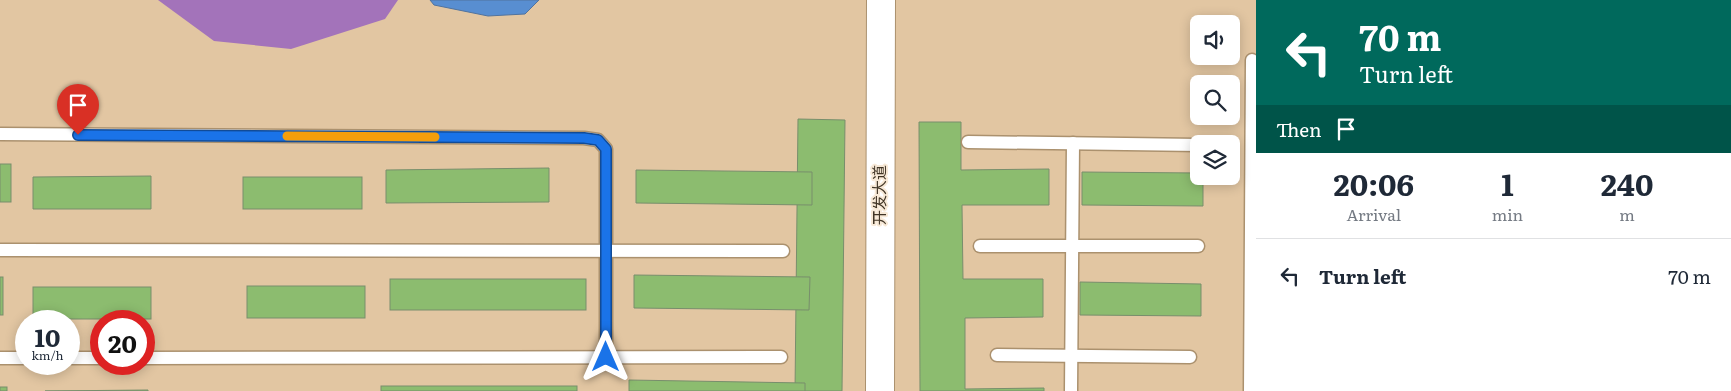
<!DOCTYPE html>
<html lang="en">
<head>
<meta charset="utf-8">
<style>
	:root { --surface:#fff; --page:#f6f6f7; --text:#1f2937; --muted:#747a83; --line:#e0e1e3 }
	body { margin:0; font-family:Literata,"Noto Sans SC",serif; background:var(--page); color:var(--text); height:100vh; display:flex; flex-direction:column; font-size:19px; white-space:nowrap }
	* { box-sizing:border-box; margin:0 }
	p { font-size:16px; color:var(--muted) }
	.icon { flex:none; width:28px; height:28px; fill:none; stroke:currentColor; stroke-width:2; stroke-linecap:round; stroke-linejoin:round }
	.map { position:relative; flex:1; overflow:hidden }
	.panel { display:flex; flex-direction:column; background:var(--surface); width:475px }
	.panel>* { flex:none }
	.guide { background:#00695c; color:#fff; overflow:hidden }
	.fabs { position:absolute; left:1190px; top:15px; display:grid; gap:10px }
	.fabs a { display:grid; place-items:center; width:50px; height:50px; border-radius:8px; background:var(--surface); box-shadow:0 2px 12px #0003; font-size:25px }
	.speed { position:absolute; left:15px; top:310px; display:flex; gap:10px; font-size:25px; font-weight:700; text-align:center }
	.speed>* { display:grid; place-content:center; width:65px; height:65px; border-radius:50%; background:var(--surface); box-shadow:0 2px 12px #0003; line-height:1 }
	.speed small { font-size:12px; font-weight:400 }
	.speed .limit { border:8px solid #d22; background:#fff; color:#111 }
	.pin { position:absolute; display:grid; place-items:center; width:42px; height:42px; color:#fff; margin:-51px -21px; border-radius:50% 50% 50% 0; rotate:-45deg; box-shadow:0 0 5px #0007 }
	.pin .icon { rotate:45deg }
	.me { position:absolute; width:55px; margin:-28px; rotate:0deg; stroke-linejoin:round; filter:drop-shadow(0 0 4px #0008) }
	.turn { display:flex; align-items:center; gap:18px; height:105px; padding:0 20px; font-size:22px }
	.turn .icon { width:65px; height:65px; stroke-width:2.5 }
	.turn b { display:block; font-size:35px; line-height:42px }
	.then { display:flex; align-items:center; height:48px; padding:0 20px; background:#0003; gap:10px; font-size:19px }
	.eta { display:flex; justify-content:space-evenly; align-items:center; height:85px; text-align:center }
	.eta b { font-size:30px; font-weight:700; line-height:35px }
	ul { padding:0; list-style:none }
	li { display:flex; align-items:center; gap:15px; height:75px; padding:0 20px; border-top:1px solid var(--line) }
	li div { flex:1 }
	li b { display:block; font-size:19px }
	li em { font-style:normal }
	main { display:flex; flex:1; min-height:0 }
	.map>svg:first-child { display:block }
	.forest { fill:#a373ba }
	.water { fill:#588ed1; stroke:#51739e }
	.building { fill:#8cbc6f; stroke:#788e6c }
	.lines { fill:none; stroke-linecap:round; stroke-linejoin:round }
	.service-casing { stroke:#ab916e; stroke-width:15 }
	.tertiary-casing { stroke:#ab916e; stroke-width:30 }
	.service { stroke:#fff; stroke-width:12 }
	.tertiary { stroke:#fff; stroke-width:28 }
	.route-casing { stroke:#114b97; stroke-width:12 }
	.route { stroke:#1a73e8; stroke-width:9 }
	.slow { stroke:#f59e0b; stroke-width:9 }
	.labels { text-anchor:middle; stroke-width:4; stroke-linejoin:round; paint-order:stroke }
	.street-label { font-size:15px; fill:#403526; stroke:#f7e9d7 }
</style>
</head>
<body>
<main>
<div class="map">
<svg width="1256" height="391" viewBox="0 0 1256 391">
	<rect width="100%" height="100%" fill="#e2c6a2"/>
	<polygon class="forest" points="158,0 398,0 385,19 291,49 214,41"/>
	<polygon class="water" points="430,0 539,0 525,14 488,16 434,5"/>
	<g class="building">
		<polygon points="798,119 845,120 842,391 795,391"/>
		<polygon points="919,122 961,122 961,170 1049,169 1049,205 962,205 963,279 1043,279 1043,317 965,318 965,389 1044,388 1044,391 920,391"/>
		<rect x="0" y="164" width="11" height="38"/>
		<polygon points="549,168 549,202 386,203 386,170"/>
		<polygon points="636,170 812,172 812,205 636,203"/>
		<polygon points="1082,172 1199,173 1199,176 1203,176 1203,206 1082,205"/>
		<polygon points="151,176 151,209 33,209 33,177"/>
		<rect x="243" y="177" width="119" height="32"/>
		<polygon points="634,275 810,277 809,310 634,308"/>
		<rect x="0" y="277" width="3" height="38"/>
		<rect x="390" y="279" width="196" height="31"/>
		<polygon points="1080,282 1201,284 1201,316 1080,315"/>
		<rect x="247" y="286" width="118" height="32"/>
		<rect x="33" y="287" width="118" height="32"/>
		<polygon points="629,380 805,383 805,391 629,391"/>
		<rect x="381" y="386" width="196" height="5"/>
		<rect x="0" y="387" width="7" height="4"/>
		<polygon points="148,390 148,391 45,391"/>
	</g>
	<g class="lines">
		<defs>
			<g id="service">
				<polyline points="0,134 584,138 598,140 606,149 606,357"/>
				<polyline points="968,142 1199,145"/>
				<polyline points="980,246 1198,246"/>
				<polyline points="0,250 783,251"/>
				<polyline points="997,355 1190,357"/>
				<polyline points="0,358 26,358"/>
				<polyline points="69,358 101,358"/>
				<polyline points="144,358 781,357"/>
				<polyline points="1071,391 1073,143"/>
				<polyline points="1250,391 1252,60"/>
			</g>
			<polyline id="tertiary" points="880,391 881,0"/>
		</defs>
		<use href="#service" class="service-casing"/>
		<use href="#tertiary" class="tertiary-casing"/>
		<use href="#service" class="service"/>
		<use href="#tertiary" class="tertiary"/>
	</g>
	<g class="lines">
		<defs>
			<polyline id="route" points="78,135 584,138 598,140 606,149 606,357"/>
		</defs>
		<use href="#route" class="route-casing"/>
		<use href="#route" class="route"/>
		<polyline class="slow" points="287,136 435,137"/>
	</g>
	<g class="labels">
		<g class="street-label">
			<text transform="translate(880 195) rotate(-90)" y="5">开发大道</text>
		</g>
	</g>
</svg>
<div class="fabs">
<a><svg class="icon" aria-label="sound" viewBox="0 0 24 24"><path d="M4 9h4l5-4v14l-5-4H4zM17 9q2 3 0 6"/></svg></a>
<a><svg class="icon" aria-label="search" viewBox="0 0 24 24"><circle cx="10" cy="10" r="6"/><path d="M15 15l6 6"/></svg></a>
<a><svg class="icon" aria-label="layers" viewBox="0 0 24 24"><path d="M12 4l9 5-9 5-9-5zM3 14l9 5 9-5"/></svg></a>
</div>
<div class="speed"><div>10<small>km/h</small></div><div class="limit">20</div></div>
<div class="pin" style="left:78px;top:135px;background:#d93025"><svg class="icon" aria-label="arrive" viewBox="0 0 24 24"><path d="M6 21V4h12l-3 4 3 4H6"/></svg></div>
<svg class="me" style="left:606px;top:357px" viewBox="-20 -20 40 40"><path d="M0-17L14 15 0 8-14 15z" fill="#1a73e8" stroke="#fff" stroke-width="4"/></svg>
</div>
<section class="panel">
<div class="guide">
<div class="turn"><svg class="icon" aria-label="left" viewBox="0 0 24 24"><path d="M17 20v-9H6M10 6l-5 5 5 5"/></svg><div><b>70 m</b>Turn left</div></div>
<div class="then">Then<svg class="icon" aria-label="arrive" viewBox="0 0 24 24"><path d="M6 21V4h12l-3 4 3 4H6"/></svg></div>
</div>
<div class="eta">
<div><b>20:06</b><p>Arrival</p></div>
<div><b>1</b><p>min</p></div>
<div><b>240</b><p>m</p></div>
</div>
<ul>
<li><svg class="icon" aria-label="left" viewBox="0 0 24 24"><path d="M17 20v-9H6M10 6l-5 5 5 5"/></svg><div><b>Turn left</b></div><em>70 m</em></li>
</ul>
</section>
</main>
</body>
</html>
